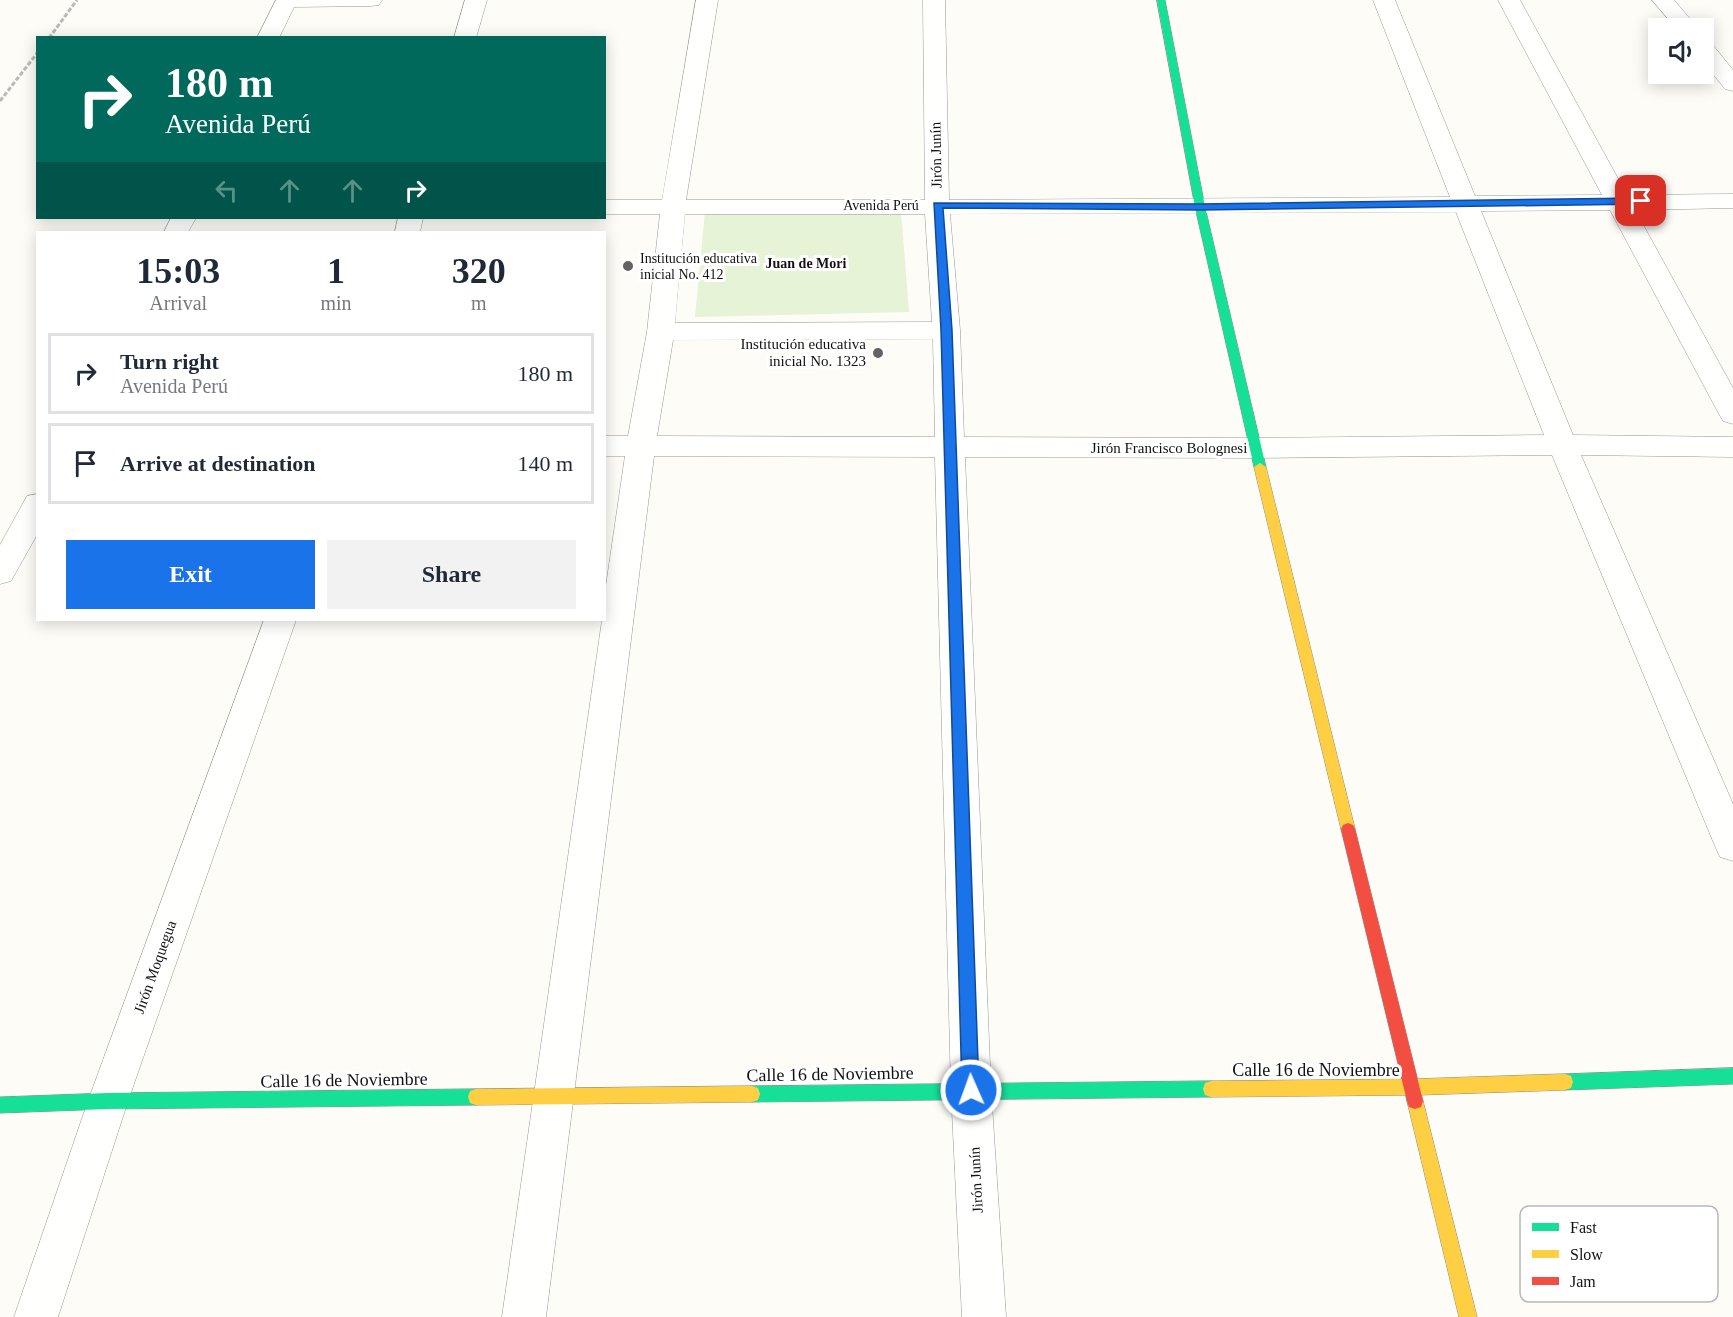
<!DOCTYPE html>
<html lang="en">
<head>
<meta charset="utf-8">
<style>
	:root { --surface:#fff; --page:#f2f2f3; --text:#1f2937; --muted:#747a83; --line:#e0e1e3; --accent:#1a73e8 }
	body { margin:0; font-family:Georgia,serif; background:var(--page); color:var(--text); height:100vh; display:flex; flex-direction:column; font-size:22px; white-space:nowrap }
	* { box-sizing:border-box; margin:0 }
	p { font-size:20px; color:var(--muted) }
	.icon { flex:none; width:33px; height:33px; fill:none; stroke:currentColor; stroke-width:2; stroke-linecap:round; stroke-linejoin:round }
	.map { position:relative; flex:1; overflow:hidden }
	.side { position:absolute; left:36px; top:231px; width:570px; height:390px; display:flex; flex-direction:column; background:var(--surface); border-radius:0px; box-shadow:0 3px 15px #0003 }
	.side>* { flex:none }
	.top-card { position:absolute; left:36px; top:36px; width:570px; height:183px; border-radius:0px; box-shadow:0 3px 15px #0003; background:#00695c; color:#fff; overflow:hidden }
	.fabs { position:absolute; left:1648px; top:18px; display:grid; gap:12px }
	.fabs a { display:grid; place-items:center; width:66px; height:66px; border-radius:0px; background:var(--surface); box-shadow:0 3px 15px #0003; font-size:30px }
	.pin { position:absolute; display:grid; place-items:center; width:51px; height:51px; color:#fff; margin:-26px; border-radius:12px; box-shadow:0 3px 9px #0006 }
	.me { position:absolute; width:66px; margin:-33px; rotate:358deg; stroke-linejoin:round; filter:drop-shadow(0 0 4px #0008) }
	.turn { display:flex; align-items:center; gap:21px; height:126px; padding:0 30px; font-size:27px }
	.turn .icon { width:78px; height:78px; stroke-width:2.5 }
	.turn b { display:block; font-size:42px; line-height:51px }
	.lanes { display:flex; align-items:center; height:57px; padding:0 30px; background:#0003; justify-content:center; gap:30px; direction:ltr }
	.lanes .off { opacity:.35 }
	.eta { display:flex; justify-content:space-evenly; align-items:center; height:102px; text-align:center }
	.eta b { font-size:36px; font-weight:800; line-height:42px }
	.button { display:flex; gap:12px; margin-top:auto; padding:12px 30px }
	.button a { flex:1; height:69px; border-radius:0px; background:var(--accent); color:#fff; font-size:24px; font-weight:800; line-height:69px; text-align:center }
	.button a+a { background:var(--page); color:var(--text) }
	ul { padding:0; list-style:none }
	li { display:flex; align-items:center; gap:18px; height:81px; margin:0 12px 9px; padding:0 18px; border:3px solid var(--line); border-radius:0px }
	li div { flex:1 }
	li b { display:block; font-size:22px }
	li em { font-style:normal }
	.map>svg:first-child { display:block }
	.green { fill:#e7f3d7 }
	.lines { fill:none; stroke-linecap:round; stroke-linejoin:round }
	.street-casing { stroke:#979795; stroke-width:1 }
	.fast-casing { stroke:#8e8d8b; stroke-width:1 }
	.slow-casing { stroke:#8e8d8b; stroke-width:1 }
	.jam-casing { stroke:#8e8d8b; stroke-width:1 }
	.path { stroke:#b9b9b8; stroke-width:3; stroke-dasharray:4.5 2; stroke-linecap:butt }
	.street { fill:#fffffe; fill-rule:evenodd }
	.fast { fill:#16e098; fill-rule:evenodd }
	.slow { fill:#ffcf43; fill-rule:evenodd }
	.jam { fill:#f24e42; fill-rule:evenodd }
	.route { fill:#1a73e8; stroke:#114b97; stroke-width:1.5 }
	.poi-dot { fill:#646362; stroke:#fff; stroke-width:2 }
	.labels { text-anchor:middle; stroke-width:6; stroke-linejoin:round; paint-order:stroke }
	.far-street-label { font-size:14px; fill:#111; stroke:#fff }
	.far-poi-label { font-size:14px; fill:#111; stroke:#fff; text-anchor:start }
	.far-neighbourhood-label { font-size:14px; font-weight:bold; fill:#111; stroke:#fff }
	.street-label { font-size:15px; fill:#111; stroke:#fff }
	.poi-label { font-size:15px; fill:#111; stroke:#fff; text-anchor:end }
	.near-street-label { font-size:18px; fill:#111; stroke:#fff }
	.key { fill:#fff; stroke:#b8b8b8; stroke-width:1.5 }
	.key-label { font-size:16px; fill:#111 }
</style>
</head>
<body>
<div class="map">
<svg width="1733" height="1317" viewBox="0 0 1733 1317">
	<rect width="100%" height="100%" fill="#fdfcf7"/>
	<polygon class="green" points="705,211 901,211 909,312 695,317"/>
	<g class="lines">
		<defs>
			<g id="street">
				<polygon points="276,0 382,0 379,5 371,6 294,7 279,38 257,38"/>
				<polygon points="465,0 487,0 476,38 454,38"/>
				<path d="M 696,0 L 718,0 L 686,200 L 925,200 L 923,0 L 945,0 L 949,200 L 1450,197 L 1373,0 L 1395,0 L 1475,196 L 1602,195 L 1498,0 L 1520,0 L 1627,195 L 1733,194 L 1733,208 L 1635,210 L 1733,388 L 1733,424 L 1723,421 L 1719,414 L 1610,210 L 1481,211 L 1573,435 L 1733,437 L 1733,457 L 1581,455 L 1733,804 L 1733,861 L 1720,857 L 1715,846 L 1552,455 L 1255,458 L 965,457 L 991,1090 L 1006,1317 L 962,1317 L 951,1090 L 935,457 L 654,456 L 546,1317 L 502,1317 L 602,620 L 604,620 L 604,599 L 625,456 L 604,456 L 604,436 L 628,436 L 647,332 L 660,214 L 604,214 L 604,200 L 662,200 ZM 1456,212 L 1544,435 L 1255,438 L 964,437 L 960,330 L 950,214 ZM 685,214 L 925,214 L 932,322 L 675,323 ZM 933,339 L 935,437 L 657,436 L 673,340 Z"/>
				<polygon points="1652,0 1674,0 1698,28 1676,28"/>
				<polygon points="1704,42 1712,44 1733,70 1733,91 1725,89 1704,63"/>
				<polygon points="171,218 196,218 188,232 164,232"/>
				<polygon points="398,218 423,218 420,232 395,232"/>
				<polygon points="38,494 38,533 11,581 0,584 0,545 27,496"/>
				<polygon points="264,620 296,620 128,1101 58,1317 14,1317 88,1101"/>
			</g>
			<g id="fast">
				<polygon points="1157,0 1165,0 1205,207 1266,467 1260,471 1254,467 1195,207"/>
				<polygon points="1733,1068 1733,1084 1565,1090 1559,1088 1557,1082 1559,1076 1565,1074"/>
				<polygon points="1211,1081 1217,1083 1219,1089 1217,1095 1211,1097 752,1102 746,1100 744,1094 746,1088 752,1086"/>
				<polygon points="476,1089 482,1091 484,1097 482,1103 476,1105 108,1109 0,1113 0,1097 108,1093"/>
			</g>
			<g id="slow">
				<polygon points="1260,463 1266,467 1355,829 1353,833 1348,835 1343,833 1341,829 1254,467"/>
				<polygon points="1565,1074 1571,1076 1573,1082 1571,1088 1565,1090 1419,1095 1423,1101 1477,1317 1459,1317 1407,1101 1410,1095 1211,1097 1205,1095 1203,1089 1205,1083 1211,1081 1413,1079"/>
				<polygon points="752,1086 758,1088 760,1094 758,1100 752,1102 476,1105 470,1103 468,1097 470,1091 476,1089"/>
			</g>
			<polygon id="jam" points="1348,823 1353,825 1355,829 1423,1101 1421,1107 1415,1109 1409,1107 1407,1101 1341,829 1343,825"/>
		</defs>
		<use href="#street" class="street-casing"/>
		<use href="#fast" class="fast-casing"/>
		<use href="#slow" class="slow-casing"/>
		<use href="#jam" class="jam-casing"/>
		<g class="path">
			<polyline points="49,38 77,0"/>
			<polyline points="0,101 38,52"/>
		</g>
		<use href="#street" class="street"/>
		<use href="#fast" class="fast"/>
		<use href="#slow" class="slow"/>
		<use href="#jam" class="jam"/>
	</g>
	<polygon class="route" points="1641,198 1645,199 1645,204 1200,210 943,208 952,330 979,1090 977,1096 971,1098 965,1096 962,1090 941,330 934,203 1200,204"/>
	<g class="poi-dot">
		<circle cx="628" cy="266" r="6"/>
		<circle cx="878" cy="353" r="6"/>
	</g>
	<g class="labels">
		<g class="far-street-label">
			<text x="881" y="210">Avenida Perú</text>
		</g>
		<g class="far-poi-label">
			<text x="640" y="263">Institución educativa<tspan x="640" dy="16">inicial No. 412</tspan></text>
		</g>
		<g class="far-neighbourhood-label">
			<text x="806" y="268">Juan de Mori</text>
		</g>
		<g class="street-label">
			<text transform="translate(936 155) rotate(-91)" y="5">Jirón Junín</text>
			<text x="1169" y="453">Jirón Francisco Bolognesi</text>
			<text transform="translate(155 967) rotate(-70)" y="5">Jirón Moquegua</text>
			<text transform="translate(976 1180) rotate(-93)" y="5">Jirón Junín</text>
		</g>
		<g class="poi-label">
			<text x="866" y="349">Institución educativa<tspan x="866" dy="17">inicial No. 1323</tspan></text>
		</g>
		<g class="near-street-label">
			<text x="1316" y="1076">Calle 16 de Noviembre</text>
			<text transform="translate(830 1074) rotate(-1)" y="6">Calle 16 de Noviembre</text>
			<text transform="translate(344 1080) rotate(-1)" y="6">Calle 16 de Noviembre</text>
		</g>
	</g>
	<rect x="1520" y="1206" width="198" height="96" rx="9" class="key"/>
	<rect x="1532" y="1223" width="27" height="8" fill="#16e098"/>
	<rect x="1532" y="1250" width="27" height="8" fill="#ffcf43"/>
	<rect x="1532" y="1277" width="27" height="8" fill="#f24e42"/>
	<g class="key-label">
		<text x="1570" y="1233">Fast</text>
		<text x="1570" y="1260">Slow</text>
		<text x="1570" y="1287">Jam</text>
	</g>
</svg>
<div class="fabs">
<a><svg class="icon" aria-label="sound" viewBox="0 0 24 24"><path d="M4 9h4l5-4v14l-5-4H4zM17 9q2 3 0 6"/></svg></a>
</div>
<div class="pin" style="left:1641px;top:201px;background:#d93025"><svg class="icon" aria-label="arrive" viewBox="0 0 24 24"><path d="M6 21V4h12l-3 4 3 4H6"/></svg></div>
<svg class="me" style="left:971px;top:1090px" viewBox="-20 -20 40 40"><circle r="17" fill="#1a73e8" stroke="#fff" stroke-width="3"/><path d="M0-11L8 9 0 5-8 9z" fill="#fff"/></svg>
<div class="top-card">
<div class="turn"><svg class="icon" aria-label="right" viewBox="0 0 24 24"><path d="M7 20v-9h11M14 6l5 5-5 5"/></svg><div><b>180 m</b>Avenida Perú</div></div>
<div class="lanes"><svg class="icon off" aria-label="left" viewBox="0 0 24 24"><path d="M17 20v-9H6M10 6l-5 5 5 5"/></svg><svg class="icon off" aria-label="ahead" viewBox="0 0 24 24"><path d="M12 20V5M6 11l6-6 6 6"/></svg><svg class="icon off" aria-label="ahead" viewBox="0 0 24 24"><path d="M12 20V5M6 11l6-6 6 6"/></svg><svg class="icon" aria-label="right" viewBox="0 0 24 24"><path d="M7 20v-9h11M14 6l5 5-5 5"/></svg></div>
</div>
<section class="side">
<div class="eta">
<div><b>15:03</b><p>Arrival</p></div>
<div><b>1</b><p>min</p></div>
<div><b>320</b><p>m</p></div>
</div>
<ul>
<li><svg class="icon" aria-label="right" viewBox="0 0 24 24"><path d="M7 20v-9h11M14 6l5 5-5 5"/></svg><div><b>Turn right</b><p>Avenida Perú</p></div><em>180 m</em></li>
<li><svg class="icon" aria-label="arrive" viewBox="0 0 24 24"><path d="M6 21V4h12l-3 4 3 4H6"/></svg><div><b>Arrive at destination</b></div><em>140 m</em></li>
</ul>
<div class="button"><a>Exit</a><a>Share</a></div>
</section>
</div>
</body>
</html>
